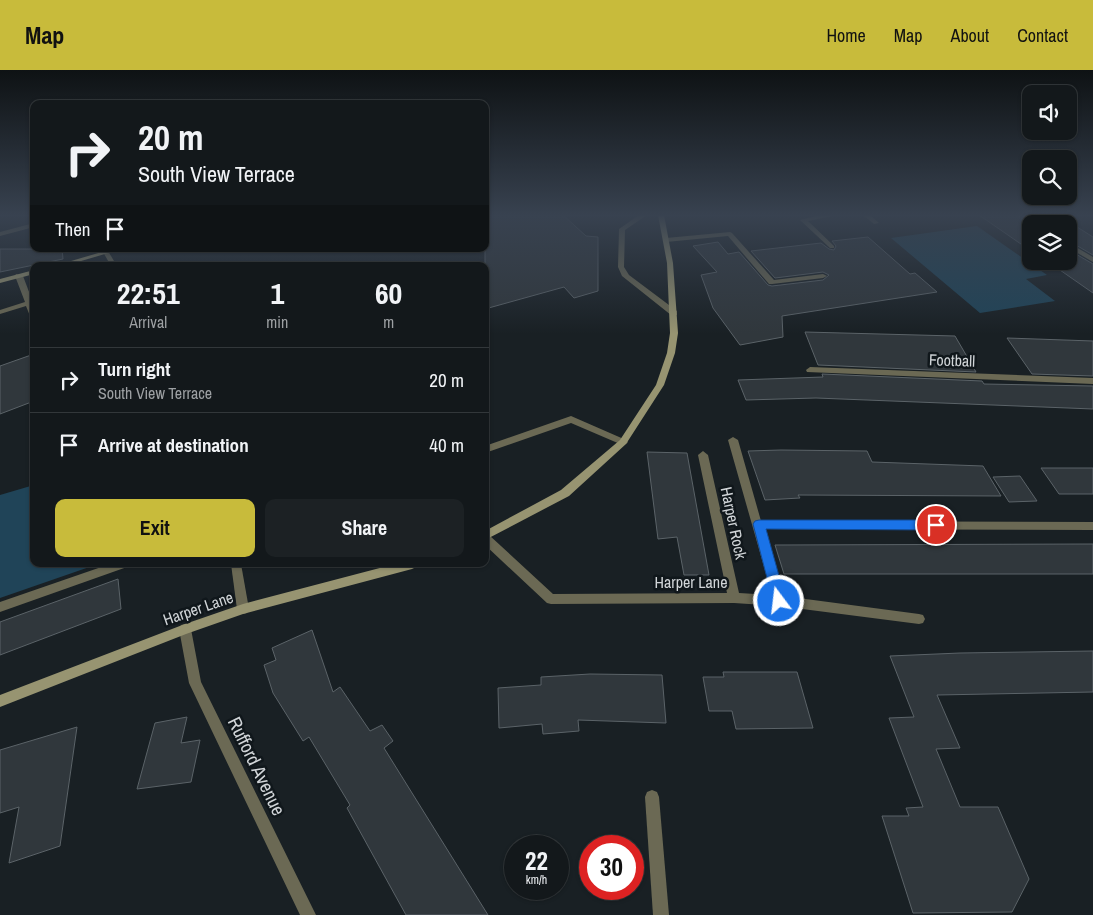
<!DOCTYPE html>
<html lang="en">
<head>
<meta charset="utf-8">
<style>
	:root { --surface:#13181b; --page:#1c2124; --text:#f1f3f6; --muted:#9da0a3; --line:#32373a; --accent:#c8bb3b }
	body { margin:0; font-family:"Archivo Narrow",sans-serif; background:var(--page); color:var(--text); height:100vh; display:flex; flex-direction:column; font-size:19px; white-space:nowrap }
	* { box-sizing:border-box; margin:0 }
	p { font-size:16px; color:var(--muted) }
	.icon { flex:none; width:28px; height:28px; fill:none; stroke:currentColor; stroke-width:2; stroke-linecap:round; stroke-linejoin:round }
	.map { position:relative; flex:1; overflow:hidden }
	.details { position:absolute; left:30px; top:192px; width:459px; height:305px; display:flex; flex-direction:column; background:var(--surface); border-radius:10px; box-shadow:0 1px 4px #0004,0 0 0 1px var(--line) }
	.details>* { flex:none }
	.guide { position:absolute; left:30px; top:30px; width:459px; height:152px; border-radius:10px; box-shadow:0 1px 4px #0004,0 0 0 1px var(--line); background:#13181b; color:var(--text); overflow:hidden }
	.fabs { position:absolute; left:1022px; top:15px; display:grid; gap:10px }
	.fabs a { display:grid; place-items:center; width:55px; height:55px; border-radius:10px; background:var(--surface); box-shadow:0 1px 4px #0004,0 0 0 1px var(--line); font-size:25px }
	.speed { position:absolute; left:504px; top:765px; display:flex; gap:10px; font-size:25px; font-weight:700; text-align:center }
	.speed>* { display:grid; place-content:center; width:65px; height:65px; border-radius:50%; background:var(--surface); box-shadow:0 1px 4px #0004,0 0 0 1px var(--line); line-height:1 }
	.speed small { font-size:12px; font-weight:400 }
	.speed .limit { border:8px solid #d22; background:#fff; color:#111 }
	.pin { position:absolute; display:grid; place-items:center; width:42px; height:42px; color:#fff; margin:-21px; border:2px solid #fff; border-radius:50%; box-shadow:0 1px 5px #0007 }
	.me { position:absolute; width:55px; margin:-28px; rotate:345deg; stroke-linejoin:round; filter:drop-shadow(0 0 4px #0008) }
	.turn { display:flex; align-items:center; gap:18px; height:105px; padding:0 25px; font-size:22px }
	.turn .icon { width:65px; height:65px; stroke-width:2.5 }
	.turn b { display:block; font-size:35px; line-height:42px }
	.then { display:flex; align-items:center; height:48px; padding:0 25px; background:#0003; gap:10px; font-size:19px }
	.eta { display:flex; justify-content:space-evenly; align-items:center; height:85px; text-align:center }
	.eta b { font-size:30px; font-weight:700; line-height:35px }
	.primary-button { display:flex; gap:10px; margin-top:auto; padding:10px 25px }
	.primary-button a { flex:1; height:58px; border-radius:10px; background:var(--accent); color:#111; font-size:20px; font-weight:700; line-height:58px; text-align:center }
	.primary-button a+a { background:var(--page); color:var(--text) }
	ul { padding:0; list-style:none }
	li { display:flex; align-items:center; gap:15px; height:65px; padding:0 25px; border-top:1px solid var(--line) }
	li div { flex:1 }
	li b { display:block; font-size:19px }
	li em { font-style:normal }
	header { display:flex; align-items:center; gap:30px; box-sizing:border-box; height:70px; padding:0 25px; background:var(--accent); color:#111 }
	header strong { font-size:24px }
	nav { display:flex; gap:28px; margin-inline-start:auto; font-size:18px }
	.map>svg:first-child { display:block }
	.green { fill:#204458 }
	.building { fill:#30373c; stroke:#5b6368 }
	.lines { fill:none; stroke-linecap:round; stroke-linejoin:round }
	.lane { fill:#6b6954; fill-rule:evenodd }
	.street { fill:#6b6954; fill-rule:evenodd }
	.secondary { fill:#979471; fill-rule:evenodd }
	.route { fill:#1a73e8; stroke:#114b97 }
	.labels { text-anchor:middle; stroke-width:5; stroke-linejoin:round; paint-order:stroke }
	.street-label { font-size:16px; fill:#d1d5d8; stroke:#10171b }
	.near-street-label { font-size:19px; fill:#d1d5d8; stroke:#10171b }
</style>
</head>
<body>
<header>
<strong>Map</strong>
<nav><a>Home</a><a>Map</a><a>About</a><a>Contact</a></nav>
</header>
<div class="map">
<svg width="1093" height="845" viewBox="0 0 1093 845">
	<rect width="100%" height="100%" fill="#192024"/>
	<g class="green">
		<polygon points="977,156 1047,205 1026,209 1055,231 980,243 891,168"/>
		<polygon points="34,415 34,494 98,494 0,528 0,425"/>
	</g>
	<g class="building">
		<polygon points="485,145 563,145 586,166 598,167 598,221 574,228 564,217 485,239"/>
		<polygon points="979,145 1018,145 1031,156 1031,181"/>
		<polygon points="1031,145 1058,145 1093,167 1093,185 1069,171 1069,154 1041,154"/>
		<polygon points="868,167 910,204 915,203 937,222 782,246 783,267 740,275 713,238 701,205 717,202 693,176 718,172 728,184 739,182 768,215 772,216 823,210 829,205 823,202 775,208 751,181 821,173 829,179 834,180 836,176 832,171"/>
		<polygon points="0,179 62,179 63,189 0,202"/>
		<polygon points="1069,180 1093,194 1093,223 1047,191 1069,191"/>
		<polygon points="805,262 955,266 976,302 818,295"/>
		<polygon points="1007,268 1093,271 1093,306 1032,304"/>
		<polygon points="34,284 34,331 0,344 0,296"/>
		<polygon points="822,304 982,311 984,314 1093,316 1093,339 816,328 746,330 738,310 823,307"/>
		<polygon points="781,380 867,381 872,392 983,396 1001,426 798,425 800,428 765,430 748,381"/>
		<polygon points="647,382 687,383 709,505 684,505 677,467 658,469"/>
		<polygon points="1041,398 1093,398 1093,424 1059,424"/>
		<polygon points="1020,406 1037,431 1009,432 993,407"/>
		<polygon points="1093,474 1093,504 784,504 775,475"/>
		<polygon points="118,509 121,539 0,585 0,552"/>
		<polygon points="312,560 333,622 340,617 370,661 382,655 393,671 384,678 488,845 406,845 347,738 350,735 309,667 303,671 273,623 264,595 276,590 272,578"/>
		<polygon points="1093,581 1093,622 937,625 960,678 936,679 960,737 998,737 1029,809 1012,842 913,843 882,746 909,746 906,738 923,737 889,648 914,647 890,586 960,583"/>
		<polygon points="723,602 797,602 813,658 736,659 732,641 709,641 703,607 724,607"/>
		<polygon points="590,604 662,605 666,653 578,650 579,661 543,664 542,654 499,658 498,618 541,615 541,607"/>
		<polygon points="187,647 181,673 200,670 191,712 137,719 155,653"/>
		<polygon points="77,657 60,776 9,793 19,737 0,743 0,680"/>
	</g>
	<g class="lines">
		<g class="lane">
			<polygon points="639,145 647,145 625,160 624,197 629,205 677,241 677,245 671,245 622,206 618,197 619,159"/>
			<polygon points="820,145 837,145 808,151 834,176 834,178 830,178 800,150"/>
			<polygon points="571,346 626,370 628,372 626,374 620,374 571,353 485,383 485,376"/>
			<polygon points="110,494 128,494 127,497 0,542 0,532"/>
		</g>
		<g class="street">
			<polygon points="863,145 870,145 879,153 874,154"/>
			<polygon points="1020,145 1028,145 1039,154 1031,154"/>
			<polygon points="34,153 34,157 0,166 0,162"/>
			<polygon points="730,162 732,163 774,210 823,204 827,206 823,208 772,214 769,214 728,166 666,172 663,170 666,168"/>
			<polygon points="1069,173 1093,187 1093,192 1069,178"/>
			<polygon points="104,181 108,181 117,196 111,196 103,182"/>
			<polygon points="16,204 23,206 34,235 34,248 30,246 26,236 0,244 0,240 25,232 15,206"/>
			<polygon points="810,297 1093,308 1093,314 807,302 806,300"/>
			<polygon points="733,367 738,370 761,451 1093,452 1093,460 764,459 783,526 919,544 923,545 925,549 923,553 919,554 779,536 734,533 551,534 547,533 485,475 485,464 489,465 553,524 727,523 698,385 703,381 708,385 739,523 772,525 728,370"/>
			<polygon points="231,494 241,494 249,539 247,543 243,544 239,543 237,539"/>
			<polygon points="185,554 189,555 191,559 201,612 316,845 300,845 189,613 179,559 181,555"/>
			<polygon points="652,720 657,722 659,727 669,845 653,845 645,727 647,722"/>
		</g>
		<g class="secondary">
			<polygon points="658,145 664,145 673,193 678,263 675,283 664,315 626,374 569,426 485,470 485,461 561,420 620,370 656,315 667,283 670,263 667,193"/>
			<polygon points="112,179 122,179 64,196 54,196"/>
			<polygon points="34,200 34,204 0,213 0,209"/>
			<polygon points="395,494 417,494 416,497 412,499 243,544 186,564 0,637 0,625 185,554 243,534"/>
		</g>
	</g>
	<linearGradient id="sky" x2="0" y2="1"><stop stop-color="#0e1214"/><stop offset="0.55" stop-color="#384250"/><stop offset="1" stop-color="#384250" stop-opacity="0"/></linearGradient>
	<rect width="1093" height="264" fill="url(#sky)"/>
	<polygon class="route" points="759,450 936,450 940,452 942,455 940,459 936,460 766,459 786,531 784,535 779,536 775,535 773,531 753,454 755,451"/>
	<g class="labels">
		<g class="street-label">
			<text transform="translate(952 290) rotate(2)" y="6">Football</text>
			<text transform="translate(734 453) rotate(78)" y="6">Harper Rock</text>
			<text x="691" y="518">Harper Lane</text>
			<text transform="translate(198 538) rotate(-19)" y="6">Harper Lane</text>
		</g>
		<g class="near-street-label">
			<text transform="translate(257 696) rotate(64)" y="7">Rufford Avenue</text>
		</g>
	</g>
</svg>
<div class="fabs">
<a><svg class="icon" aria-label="sound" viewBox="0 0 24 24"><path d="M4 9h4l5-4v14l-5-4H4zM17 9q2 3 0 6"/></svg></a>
<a><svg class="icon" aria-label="search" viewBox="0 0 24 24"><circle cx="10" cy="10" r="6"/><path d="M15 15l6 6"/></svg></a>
<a><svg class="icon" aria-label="layers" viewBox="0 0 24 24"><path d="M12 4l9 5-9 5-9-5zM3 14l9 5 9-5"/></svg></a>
</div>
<div class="speed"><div>22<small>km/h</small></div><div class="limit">30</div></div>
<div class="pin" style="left:936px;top:455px;background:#d93025"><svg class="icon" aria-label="arrive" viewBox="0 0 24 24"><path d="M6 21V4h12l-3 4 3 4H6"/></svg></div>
<svg class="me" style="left:779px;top:531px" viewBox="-20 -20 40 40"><circle r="17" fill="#1a73e8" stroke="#fff" stroke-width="3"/><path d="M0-11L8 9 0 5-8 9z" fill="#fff"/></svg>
<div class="guide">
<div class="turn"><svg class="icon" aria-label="right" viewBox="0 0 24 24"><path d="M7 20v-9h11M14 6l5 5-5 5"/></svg><div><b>20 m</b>South View Terrace</div></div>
<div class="then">Then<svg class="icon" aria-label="arrive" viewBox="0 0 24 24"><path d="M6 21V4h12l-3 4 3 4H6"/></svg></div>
</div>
<section class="details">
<div class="eta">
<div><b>22:51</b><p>Arrival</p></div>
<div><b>1</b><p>min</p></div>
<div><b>60</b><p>m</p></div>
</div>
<ul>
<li><svg class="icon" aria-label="right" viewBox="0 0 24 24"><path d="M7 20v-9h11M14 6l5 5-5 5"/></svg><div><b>Turn right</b><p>South View Terrace</p></div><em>20 m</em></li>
<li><svg class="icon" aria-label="arrive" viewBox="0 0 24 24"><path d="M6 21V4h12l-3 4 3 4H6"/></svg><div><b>Arrive at destination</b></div><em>40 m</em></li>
</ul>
<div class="primary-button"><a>Exit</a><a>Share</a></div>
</section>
</div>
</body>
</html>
